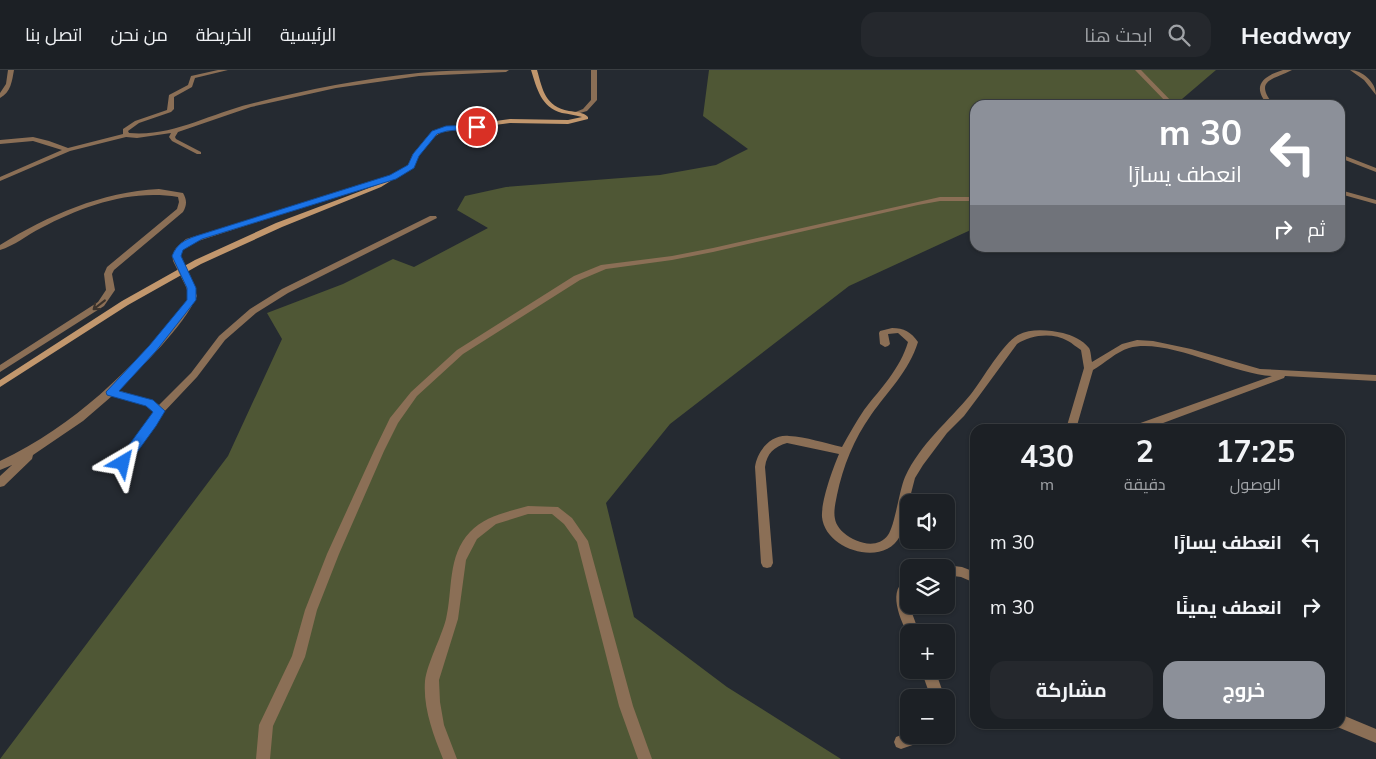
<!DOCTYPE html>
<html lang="ar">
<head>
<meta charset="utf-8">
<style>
	:root { --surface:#1c2025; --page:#25282d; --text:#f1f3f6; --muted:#a0a3a7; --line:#3a3e42; --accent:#8c9099 }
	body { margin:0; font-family:Mulish,Cairo,sans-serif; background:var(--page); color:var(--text); direction:rtl; height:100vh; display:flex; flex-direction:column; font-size:19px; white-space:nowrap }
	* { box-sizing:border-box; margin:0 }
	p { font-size:16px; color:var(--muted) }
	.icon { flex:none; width:28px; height:28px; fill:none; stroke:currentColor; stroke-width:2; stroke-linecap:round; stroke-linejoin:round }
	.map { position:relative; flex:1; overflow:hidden; direction:ltr }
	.sheet { position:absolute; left:970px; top:354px; width:375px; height:305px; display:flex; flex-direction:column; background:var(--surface); border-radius:15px; box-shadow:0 1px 4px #0004,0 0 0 1px var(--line); direction:rtl }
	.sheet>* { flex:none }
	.hud { position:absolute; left:970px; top:30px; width:375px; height:152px; border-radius:15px; box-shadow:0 1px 4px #0004,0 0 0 1px var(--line); direction:rtl; background:#8c9099; color:#fff; overflow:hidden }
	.tools { position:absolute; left:900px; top:424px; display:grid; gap:10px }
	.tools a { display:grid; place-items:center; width:55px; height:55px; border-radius:10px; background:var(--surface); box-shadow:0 1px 4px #0004,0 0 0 1px var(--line); font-size:25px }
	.pin { position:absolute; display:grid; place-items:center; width:42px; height:42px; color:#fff; margin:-21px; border:2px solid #fff; border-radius:50%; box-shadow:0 1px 5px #0007 }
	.me { position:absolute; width:55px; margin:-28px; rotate:36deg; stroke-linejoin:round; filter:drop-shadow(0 0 4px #0008) }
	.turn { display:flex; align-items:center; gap:18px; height:105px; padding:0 20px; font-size:22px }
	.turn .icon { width:65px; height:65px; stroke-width:2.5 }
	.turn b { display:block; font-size:35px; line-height:42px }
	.then { display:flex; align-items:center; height:48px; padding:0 20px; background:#0003; gap:10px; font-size:19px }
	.eta { display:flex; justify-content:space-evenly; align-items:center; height:85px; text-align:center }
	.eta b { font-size:30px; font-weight:700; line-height:35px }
	.cta { display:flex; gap:10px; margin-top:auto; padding:10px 20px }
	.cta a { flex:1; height:58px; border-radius:15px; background:var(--accent); color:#fff; font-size:20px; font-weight:700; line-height:58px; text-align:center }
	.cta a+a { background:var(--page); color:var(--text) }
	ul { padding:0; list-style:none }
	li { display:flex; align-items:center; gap:15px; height:65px; padding:0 20px }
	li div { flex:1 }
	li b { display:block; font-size:19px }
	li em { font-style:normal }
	header { display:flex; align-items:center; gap:30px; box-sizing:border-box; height:70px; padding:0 25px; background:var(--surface); border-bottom:1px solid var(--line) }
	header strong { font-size:24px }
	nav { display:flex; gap:28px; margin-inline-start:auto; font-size:18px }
	.search { width:350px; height:45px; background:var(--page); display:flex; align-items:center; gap:12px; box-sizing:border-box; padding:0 18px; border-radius:15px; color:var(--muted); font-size:19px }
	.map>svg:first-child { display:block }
	.forest { fill:#4f5735 }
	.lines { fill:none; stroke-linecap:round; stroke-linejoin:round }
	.street { fill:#8b6f56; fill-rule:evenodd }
	.secondary { fill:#c2976d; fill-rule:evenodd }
	.street-bridge { stroke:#8b6f56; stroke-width:8 }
	.oneway { stroke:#3b332c }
	.route { fill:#1a73e8; stroke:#114b97 }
</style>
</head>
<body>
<header>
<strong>Headway</strong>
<div class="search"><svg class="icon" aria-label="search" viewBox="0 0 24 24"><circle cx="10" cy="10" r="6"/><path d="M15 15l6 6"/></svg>ابحث هنا</div>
<nav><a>الرئيسية</a><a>الخريطة</a><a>من نحن</a><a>اتصل بنا</a></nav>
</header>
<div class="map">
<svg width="1376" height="689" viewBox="0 0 1376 689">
	<rect width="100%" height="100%" fill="#252a31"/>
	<polygon class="forest" points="709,0 1216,0 1175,35 975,35 975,158 849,216 670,354 606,433 634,547 727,617 841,689 0,689 228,386 282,269 267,243 343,214 393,189 414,197 488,158 457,140 465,126 506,117 660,105 716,95 748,79 703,46"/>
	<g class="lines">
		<g class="street">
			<path d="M 8,0 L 14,0 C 12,11 11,22 0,28 L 0,23 L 6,14 Z"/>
			<path d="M 218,0 L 228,0 L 195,8 L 192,17 L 174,27 L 174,39 L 171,42 L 139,53 L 128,61 L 129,63 C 172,67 209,44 250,34 C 305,20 361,9 418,3 C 448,0 479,0 509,0 L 506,2 L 419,6 L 336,18 L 251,37 L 178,62 L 175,67 L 176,69 L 201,82 L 201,84 L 197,84 L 172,71 L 169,67 L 171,63 L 137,68 L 126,67 L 70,81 L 0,111 L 0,107 L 62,80 L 33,71 L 0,74 L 0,70 L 33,67 L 49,71 L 68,78 L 123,64 L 123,59 L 135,51 L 167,40 L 169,25 L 188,15 L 191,6 Z"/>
			<polygon points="591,0 597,0 597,30 587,41 573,45 573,43 583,39 591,30"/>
			<polygon points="1135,0 1141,0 1175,35 1169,35"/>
			<path d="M 1283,0 L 1292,0 C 1273,10 1253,10 1274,35 L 1268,35 C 1251,16 1263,6 1283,0 Z"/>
			<path d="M 1350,0 C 1362,0 1376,12 1376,25 L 1364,10 Z"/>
			<polygon points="1340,84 1376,98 1376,102 1340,88"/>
			<path d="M 391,106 L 396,107 L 192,173 L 182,179 L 180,192 L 177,192 L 173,190 C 171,180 179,175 186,169 Z"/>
			<path d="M 159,119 L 183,123 C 187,130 187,135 183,142 L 114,200 L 112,204 L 115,220 L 104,236 L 0,302 L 0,295 L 98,232 L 106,220 L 104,204 L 107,197 L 177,139 L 179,132 L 178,127 C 130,119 83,136 41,158 C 27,165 14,176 0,180 L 0,175 C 49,145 101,122 159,119 Z"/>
			<polygon points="1340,120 1376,130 1376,134 1340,124"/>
			<polygon points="940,127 975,127 975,131 940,131 918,135 713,182 672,190 606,199 580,210 463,284 417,326 398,353 384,381 339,484 317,540 305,587 273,656 270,689 256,689 259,655 292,586 305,540 327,484 374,381 390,348 411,322 457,280 574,206 601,195 672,186 713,178"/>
			<path d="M 430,146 L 436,146 L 437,148 L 288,223 L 256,243 L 225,270 L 197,307 L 163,343 L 127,396 L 119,396 L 118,393 L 154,342 L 147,335 L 112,326 L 83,351 L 33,385 L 32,389 L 4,416 L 0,417 L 0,406 L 12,395 L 0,400 L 0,391 C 77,354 128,302 183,238 L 189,226 L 185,214 L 186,212 L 192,212 L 197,226 C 183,257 143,296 117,320 L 153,331 L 159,335 L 191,303 L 219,266 L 250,239 L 282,219 Z"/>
			<path d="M 892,258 C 904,258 911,262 918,272 C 909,301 888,321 871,345 C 854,369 843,396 837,425 C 834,440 831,452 844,463 C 856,473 877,480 888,465 C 895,455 899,421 905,407 C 920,374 949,351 971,324 C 983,309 1002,274 1018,265 C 1031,258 1049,260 1063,263 C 1071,265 1083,270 1089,278 C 1091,281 1091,288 1092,292 L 1122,274 L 1137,270 L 1153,271 L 1191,279 L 1260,299 L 1376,305 L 1376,311 L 1285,306 L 1284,308 L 1147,359 L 1131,359 L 1132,356 L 1272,306 C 1231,304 1166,267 1129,278 C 1116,282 1105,293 1093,300 L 1076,359 L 1066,359 L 1084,298 L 1081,280 C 1076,277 1072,273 1068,271 C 1052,262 1031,265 1017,274 L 979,326 L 964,346 L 947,363 L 923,395 L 915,408 L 900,466 C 884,498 825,480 822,447 C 821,431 833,398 839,384 L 787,373 C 774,377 767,383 765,397 L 773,493 L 771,497 L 767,498 L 763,497 L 761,493 L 755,397 C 757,381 771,364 789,366 C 806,367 825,373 842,377 C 849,364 856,352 864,340 C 881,318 900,299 908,272 L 898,263 L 888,264 L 890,274 L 888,276 L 885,277 L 880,274 L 879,263 L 880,261 Z"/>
			<path d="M 528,436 L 558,437 L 572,448 L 588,471 L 633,636 L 652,689 L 638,689 L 619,636 L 577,472 L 564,454 L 552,444 L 528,444 L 496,454 L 477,469 L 466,490 L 458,549 L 439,610 L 440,632 L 444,655 L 457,689 L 443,689 C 433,664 423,638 425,611 C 427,594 441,568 446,549 C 453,520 447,486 470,462 C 485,446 507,442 528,436 Z"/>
			<polygon points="946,495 962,497 975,502 975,513 961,507 946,505 946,498 941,498"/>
			<path d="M 909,509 L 909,535 L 919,562 L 909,562 L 909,566 C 901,552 885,517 909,509 Z"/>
			<polygon points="921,600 935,600 945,628 931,628"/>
			<polygon points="1340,644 1376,659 1376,673 1335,656 1334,654 1340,654"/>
			<polygon points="909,662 909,665 929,665 927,670 901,679 896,677 894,672 896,667"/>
		</g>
		<path class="secondary" d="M 531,0 L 537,0 C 543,21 545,36 569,41 C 576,42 583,42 588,47 L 588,49 L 568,54 L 510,53 L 442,62 L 432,68 L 418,85 L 413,97 L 381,117 L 282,157 L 201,194 L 128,235 L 0,317 L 0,310 L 122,231 L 195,190 L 276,153 L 377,115 L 408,95 L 413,84 L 428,66 L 438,59 L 510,49 L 568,50 L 582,47 C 575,45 569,44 562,43 C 541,37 537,19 531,0 Z"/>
		<polyline class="street-bridge" points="177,190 189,214"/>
	</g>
	<defs><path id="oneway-shaft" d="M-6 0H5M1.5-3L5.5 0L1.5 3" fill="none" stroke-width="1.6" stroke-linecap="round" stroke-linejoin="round" transform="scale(1.25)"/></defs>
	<use class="oneway" href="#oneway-shaft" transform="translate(99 235) rotate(142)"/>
	<path class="route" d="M 477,55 L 479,55 L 479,58 L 447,61 L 437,64 L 419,86 L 414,98 L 396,109 L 202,169 L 183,180 L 181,186 L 196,218 L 196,230 L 156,281 L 119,321 L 153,330 L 165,341 L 156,356 L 127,396 L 118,396 L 117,393 L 118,390 L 153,342 L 146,336 L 107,325 L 106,322 L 149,276 L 187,230 L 187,218 L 172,186 C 177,174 184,170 196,166 L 390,105 L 408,95 L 413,84 L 432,61 L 446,56 Z"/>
</svg>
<div class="tools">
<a><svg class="icon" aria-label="sound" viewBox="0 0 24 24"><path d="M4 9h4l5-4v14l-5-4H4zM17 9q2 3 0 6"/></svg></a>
<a><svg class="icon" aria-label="layers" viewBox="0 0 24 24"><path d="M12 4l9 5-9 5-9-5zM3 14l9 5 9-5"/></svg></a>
<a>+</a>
<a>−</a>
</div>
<div class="pin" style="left:477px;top:57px;background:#d93025"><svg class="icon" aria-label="arrive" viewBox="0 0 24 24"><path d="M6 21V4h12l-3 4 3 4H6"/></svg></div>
<svg class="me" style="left:123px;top:393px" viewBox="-20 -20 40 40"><path d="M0-17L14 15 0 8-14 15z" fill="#1a73e8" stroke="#fff" stroke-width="4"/></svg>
<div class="hud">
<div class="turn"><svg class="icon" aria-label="left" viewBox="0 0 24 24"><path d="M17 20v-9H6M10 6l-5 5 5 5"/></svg><div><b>30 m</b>انعطف يسارًا</div></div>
<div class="then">ثم<svg class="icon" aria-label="right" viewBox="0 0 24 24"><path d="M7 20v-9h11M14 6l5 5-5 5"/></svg></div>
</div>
<section class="sheet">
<div class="eta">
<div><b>17:25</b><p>الوصول</p></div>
<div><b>2</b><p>دقيقة</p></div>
<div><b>430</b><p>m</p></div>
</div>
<ul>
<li><svg class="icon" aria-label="left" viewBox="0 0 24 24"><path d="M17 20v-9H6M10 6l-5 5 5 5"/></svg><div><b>انعطف يسارًا</b></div><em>30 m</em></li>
<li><svg class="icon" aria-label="right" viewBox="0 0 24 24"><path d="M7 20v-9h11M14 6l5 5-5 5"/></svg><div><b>انعطف يمينًا</b></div><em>30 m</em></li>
</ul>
<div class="cta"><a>خروج</a><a>مشاركة</a></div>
</section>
</div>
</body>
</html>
